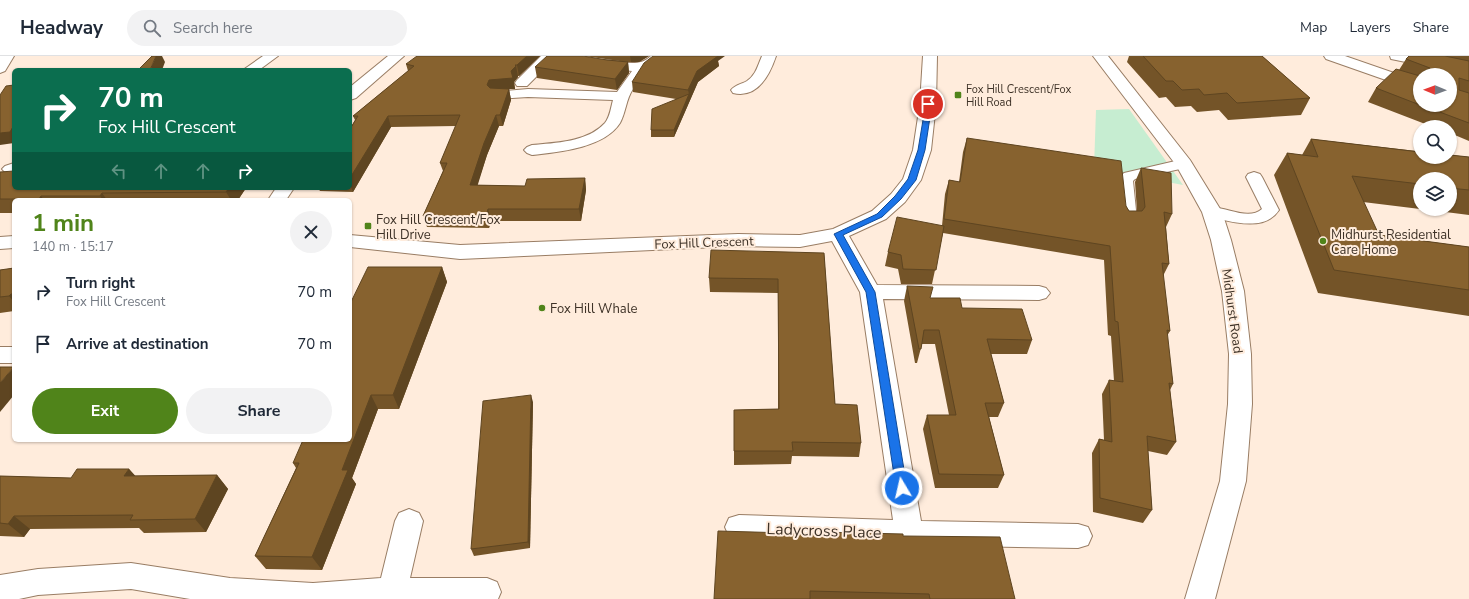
<!DOCTYPE html>
<html lang="en">
<head>
<meta charset="utf-8">
<style>
	:root { --surface:#fff; --page:#f2f2f3; --text:#1f2937; --muted:#747a83; --line:#e0e1e3; --accent:#50841a }
	body { margin:0; font-family:"Nunito Sans",sans-serif; background:var(--page); color:var(--text); height:100vh; display:flex; flex-direction:column; font-size:15px; white-space:nowrap }
	* { box-sizing:border-box; margin:0 }
	p { font-size:13px; color:var(--muted) }
	.icon { flex:none; width:22px; height:22px; fill:none; stroke:currentColor; stroke-width:2; stroke-linecap:round; stroke-linejoin:round }
	.map { position:relative; flex:1; overflow:hidden }
	.side { position:absolute; left:12px; top:142px; width:340px; height:244px; display:flex; flex-direction:column; background:var(--surface); border-radius:6px; box-shadow:0 1px 3px #0004 }
	.side>* { flex:none }
	.banner { position:absolute; left:12px; top:12px; width:340px; height:122px; border-radius:6px; box-shadow:0 1px 3px #0004; background:#0b6e4f; color:#fff; overflow:hidden }
	.needle { width:26px; rotate:271deg }
	.buttons { position:absolute; left:1413px; top:12px; display:grid; gap:8px }
	.buttons a { display:grid; place-items:center; width:44px; height:44px; border-radius:50%; background:var(--surface); box-shadow:0 1px 3px #0004; font-size:20px }
	.pin { position:absolute; display:grid; place-items:center; width:34px; height:34px; color:#fff; margin:-17px; border:2px solid #fff; border-radius:50%; box-shadow:0 1px 4px #0007 }
	.me { position:absolute; width:44px; margin:-22px; rotate:351deg; stroke-linejoin:round; filter:drop-shadow(0 0 3px #0008) }
	.turn { display:flex; align-items:center; gap:14px; height:84px; padding:0 20px; font-size:18px }
	.turn .icon { width:52px; height:52px; stroke-width:2.5 }
	.turn b { display:block; font-size:28px; line-height:34px }
	.lanes { display:flex; align-items:center; height:38px; padding:0 20px; background:#0003; justify-content:center; gap:20px; direction:ltr }
	.lanes .off { opacity:.35 }
	.round { display:grid; place-items:center; flex:none; width:42px; height:42px; border-radius:21px; background:var(--page) }
	.headline { display:flex; align-items:center; justify-content:space-between; height:68px; padding:0 20px }
	h1 { font-size:24px; font-weight:700; line-height:30px; color:var(--accent) }
	.button { display:flex; gap:8px; margin-top:auto; padding:8px 20px }
	.button a { flex:1; height:46px; border-radius:24px; background:var(--accent); color:#fff; font-size:16px; font-weight:700; line-height:46px; text-align:center }
	.button a+a { background:var(--page); color:var(--text) }
	ul { padding:0; list-style:none }
	li { display:flex; align-items:center; gap:12px; height:52px; padding:0 20px }
	li div { flex:1 }
	li b { display:block; font-size:15px }
	li em { font-style:normal }
	header { display:flex; align-items:center; gap:24px; box-sizing:border-box; height:56px; padding:0 20px; background:var(--surface); border-bottom:1px solid var(--line) }
	header strong { font-size:19px }
	nav { display:flex; gap:22px; margin-inline-start:auto; font-size:14px }
	.search { width:280px; height:36px; background:var(--page); display:flex; align-items:center; gap:10px; box-sizing:border-box; padding:0 14px; border-radius:22px; color:var(--muted); font-size:15px }
	.map>svg:first-child { display:block }
	.green { fill:#c6edd1 }
	.lines { fill:none; stroke-linecap:round; stroke-linejoin:round }
	.lane-casing { stroke:#997d64; stroke-width:2 }
	.street-casing { stroke:#997d64; stroke-width:2 }
	.lane { fill:#fff; fill-rule:evenodd }
	.street { fill:#fff; fill-rule:evenodd }
	.wall { fill:#745428; fill-rule:evenodd }
	.shaded-wall { fill:#5e4521 }
	.building { fill:#87622f; stroke:#5e4521 }
	.route { fill:#1a73e8; stroke:#114b97 }
	.poi-dot { fill:#50841a; stroke:#ffecdc; stroke-width:1.5 }
	.labels { text-anchor:middle; stroke-width:4; stroke-linejoin:round; paint-order:stroke }
	.far-poi-label { font-size:11px; fill:#3e3227; stroke:#ffecdc; text-anchor:start }
	.poi-label { font-size:13px; fill:#3e3227; stroke:#ffecdc; text-anchor:start }
	.street-label { font-size:13px; fill:#3e3227; stroke:#ffecdc }
	.near-street-label { font-size:16px; fill:#3e3227; stroke:#ffecdc }
</style>
</head>
<body>
<header>
<strong>Headway</strong>
<div class="search"><svg class="icon" aria-label="search" viewBox="0 0 24 24"><circle cx="10" cy="10" r="6"/><path d="M15 15l6 6"/></svg>Search here</div>
<nav><a>Map</a><a>Layers</a><a>Share</a></nav>
</header>
<div class="map">
<svg width="1469" height="543" viewBox="0 0 1469 543">
	<rect width="100%" height="100%" fill="#ffecdc"/>
	<polygon class="green" points="1129,53 1183,129 1094,112 1096,54"/>
	<g class="lines">
		<defs>
			<g id="lane">
				<polygon points="263,0 278,0 259,14 243,14"/>
				<polygon points="541,0 561,0 560,3 551,6 527,30 517,30 515,27 517,24"/>
				<path d="M 651,0 L 664,0 C 660,7 654,8 648,13 C 644,16 636,28 633,33 C 626,43 626,56 620,67 C 604,92 559,96 532,99 L 527,97 L 524,94 L 527,91 L 532,89 C 555,87 588,86 605,67 C 610,61 611,51 613,44 L 528,41 L 498,43 L 493,42 L 491,39 L 493,36 L 528,33 L 617,36 L 632,15 L 599,11 L 597,8 L 599,5 C 617,1 635,15 651,0 Z"/>
				<polygon points="1390,0 1415,0 1469,11 1469,19 1396,4 1391,3"/>
				<polygon points="1184,103 1189,105 1192,108 1189,111 1135,123 1133,125 1137,164 1135,168 1129,169 1123,168 1121,164 1117,124 1124,117"/>
				<polygon points="14,107 14,117 5,116 2,113 5,110"/>
				<path d="M 1254,116 L 1260,118 L 1262,121 L 1279,154 C 1264,177 1229,165 1206,160 L 1204,156 L 1206,152 C 1224,148 1247,166 1262,153 L 1246,121 L 1248,118 Z"/>
			</g>
			<g id="street">
				<polygon points="0,0 14,0 5,15 0,17"/>
				<polygon points="388,0 404,0 356,42 350,44 350,31"/>
				<path d="M 762,0 L 776,0 C 770,18 758,43 733,37 L 731,34 C 735,29 742,28 747,25 C 756,19 758,9 762,0 Z"/>
				<polygon points="923,0 937,0 936,48 931,94 921,124 905,146 886,163 849,180 877,229 1039,230 1046,232 1050,237 1046,242 1039,244 883,243 921,465 1078,468 1088,471 1092,480 1088,489 1078,492 909,489 739,483 729,480 725,471 729,462 739,459 893,464 860,236 832,185 800,191 738,190 460,203 350,191 350,179 460,189 738,178 800,179 833,173 872,155 891,138 903,123 913,94 920,48"/>
				<polygon points="1093,0 1108,0 1190,104 1222,156 1231,184 1244,235 1251,298 1252,348 1246,425 1215,543 1185,543 1220,425 1228,348 1229,298 1222,235 1211,184 1202,156 1176,109"/>
				<polygon points="1324,0 1345,0 1420,26 1420,36 1326,3"/>
				<polygon points="276,132 294,132 286,144 268,144"/>
				<polygon points="14,180 14,192 0,193 0,181"/>
				<rect x="0" y="291" width="14" height="16"/>
				<polygon points="409,453 419,457 423,465 410,522 487,522 497,526 501,536 498,543 190,543 131,533 38,539 19,543 0,543 0,519 38,513 131,507 230,522 313,527 381,522 395,465 399,457"/>
			</g>
		</defs>
		<use href="#lane" class="lane-casing"/>
		<use href="#street" class="street-casing"/>
		<use href="#lane" class="lane"/>
		<use href="#street" class="street"/>
	</g>
	<g class="wall">
		<polygon points="540,0 519,20 518,20 518,21 514,26 515,33 509,33 511,44 503,70 499,70 487,99 477,129 525,130 585,122 586,134 581,165 491,165 489,172 427,171 423,160 443,115 440,107 456,70 391,71 353,136 320,135 318,132 350,132 350,73 355,64 353,60 408,15 406,8"/>
		<polygon points="584,0 649,0 639,6 628,6 629,17 617,34 537,22 535,11 607,4 627,6"/>
		<polygon points="1129,0 1262,0 1310,42 1301,59 1228,64 1219,54 1197,56 1191,50 1175,51 1166,41 1159,42 1127,6"/>
		<path d="M 1409,0 L 1469,0 L 1469,85 L 1450,77 L 1450,71 L 1433,71 L 1368,46 L 1376,32 L 1399,14 L 1406,3 ZM 1420,19 L 1450,19 L 1450,49 L 1420,49 Z"/>
		<polygon points="718,5 719,10 698,26 674,81 651,81 651,74 676,43 633,36 632,26"/>
		<polygon points="967,82 1126,150 1129,155 1137,155 1135,126 1141,112 1172,158 1166,171 1169,208 1163,220 1170,275 1167,280 1173,328 1170,334 1176,386 1167,399 1148,395 1152,454 1143,467 1093,456 1092,397 1099,383 1104,384 1102,338 1109,324 1114,325 1111,280 1108,279 1104,204 943,177 932,228 901,228 898,213 885,210 888,196 942,170 945,138 949,124 959,126 963,96"/>
		<polygon points="1311,83 1469,101 1469,159 1422,153 1450,153 1450,123 1420,123 1420,153 1363,146 1379,179 1469,191 1469,260 1318,237 1274,119 1287,97 1302,99"/>
		<polygon points="0,116 246,132 238,144 14,144 14,157 0,157"/>
		<polygon points="824,197 835,348 861,387 859,401 792,400 791,408 734,409 734,354 778,353 778,237 710,236 709,222"/>
		<polygon points="442,211 447,226 399,353 378,353 352,422 356,428 322,514 266,513 255,500 296,412 293,407 350,384 350,248"/>
		<polygon points="14,212 14,255 0,257 0,214"/>
		<polygon points="907,230 930,242 962,252 1032,284 1027,298 991,298 1004,347 998,361 989,361 1004,419 998,432 935,432 923,373 927,359 949,359 935,288 922,288 917,307 915,307 904,245"/>
		<polygon points="533,346 530,492 474,500 471,493"/>
		<polygon points="129,413 135,420 217,419 228,433 206,476 144,477 139,472 30,473 24,481 0,480 0,420 71,422"/>
		<polygon points="822,476 903,480 1015,543 714,543 822,478"/>
	</g>
	<g class="shaded-wall">
		<polygon points="156,0 162,0 165,6 162,14 150,14"/>
		<polygon points="527,0 540,0 519,20 517,9"/>
		<polygon points="630,0 649,0 639,6 631,6"/>
		<polygon points="713,0 725,0 718,5 719,10 698,26 674,81 674,74 689,38 688,34 697,15"/>
		<polygon points="628,6 629,17 617,34 615,23"/>
		<polygon points="516,10 518,21 514,26 515,33 509,33 511,44 503,70 500,59 487,29 489,24 511,15"/>
		<polygon points="496,59 499,70 487,99 474,141 470,129 484,87"/>
		<polygon points="388,60 391,71 353,136 350,128 350,122"/>
		<polygon points="14,69 14,87 0,89 0,77"/>
		<polygon points="585,122 586,134 581,165 579,153"/>
		<polygon points="229,132 246,132 238,144 231,144 226,136"/>
		<polygon points="102,137 107,144 103,144 100,140"/>
		<polygon points="41,140 44,144 40,144 39,143"/>
		<polygon points="488,153 491,165 489,172 486,160"/>
		<polygon points="442,211 447,226 399,353 393,339"/>
		<polygon points="11,238 14,241 14,246 9,240"/>
		<polygon points="14,311 14,339 0,356 0,327"/>
		<polygon points="371,339 378,353 352,422 356,428 322,514 312,501 342,414"/>
		<polygon points="531,339 533,346 530,492 528,486"/>
		<polygon points="129,413 141,426 124,420"/>
		<polygon points="217,419 228,433 206,476 195,463"/>
		<polygon points="14,460 30,473 24,481 8,468"/>
	</g>
	<g class="building">
		<polygon points="152,0 156,0 150,14 138,14"/>
		<polygon points="417,0 527,0 517,9 515,9 516,10 511,15 513,22 489,24 487,29 490,32 509,33 500,59 496,59 484,87 470,129 525,130 527,123 585,122 579,153 488,153 486,160 423,160 447,107 440,107 460,59 388,60 350,122 350,73 358,60 353,60 414,10 406,8"/>
		<polygon points="547,0 583,0 607,4 628,6 615,23 535,11"/>
		<polygon points="653,0 718,0 697,15 688,34 632,26 644,7"/>
		<polygon points="1143,0 1262,0 1310,42 1237,47 1227,37 1204,39 1199,33 1182,34 1173,25 1166,25"/>
		<polygon points="1409,0 1445,0 1469,5 1469,25 1459,22 1459,34 1469,37 1469,67 1421,49 1450,49 1450,19 1430,19 1430,12 1406,3"/>
		<polygon points="1396,13 1420,20 1420,49 1376,32"/>
		<polygon points="14,29 14,69 10,76 0,77 0,39 6,30"/>
		<polygon points="689,38 674,74 651,74 652,53"/>
		<polygon points="967,82 1121,105 1126,150 1129,155 1142,155 1145,151 1141,112 1171,117 1172,158 1164,156 1169,208 1162,207 1170,275 1167,274 1173,328 1169,327 1176,386 1147,380 1152,454 1100,442 1099,383 1112,386 1109,324 1123,326 1118,266 1115,265 1110,190 944,163 949,124 960,126"/>
		<polygon points="1311,83 1420,96 1420,101 1450,101 1450,99 1469,101 1469,134 1450,132 1450,123 1420,123 1420,128 1352,120 1379,179 1469,191 1469,234 1334,214 1287,97 1318,101"/>
		<polygon points="14,115 14,132 229,132 226,136 102,137 100,140 41,140 39,143 0,143 0,116"/>
		<polygon points="897,161 944,170 936,214 903,213 901,199 888,196"/>
		<polygon points="711,194 824,197 835,348 857,349 861,387 792,386 793,395 734,395 734,354 779,353 778,223 709,222"/>
		<polygon points="368,211 442,211 393,339 371,339 342,414 348,414 312,501 255,500 299,407 293,407 303,384 350,384 350,248"/>
		<polygon points="14,212 14,238 11,238 9,240 0,241 0,214"/>
		<polygon points="907,230 933,231 930,242 960,242 962,252 1022,253 1032,284 987,283 1004,347 985,347 1004,419 939,418 927,359 956,359 939,274 924,274 921,293 919,293"/>
		<polygon points="0,311 14,311 0,327"/>
		<polygon points="531,339 528,486 471,493 483,345"/>
		<polygon points="77,413 129,413 124,420 217,419 195,463 130,464 133,459 14,460 8,468 0,467 0,420 71,422"/>
		<polygon points="718,475 822,478 822,476 903,478 903,480 1000,481 1015,543 930,543 929,538 810,535 810,543 714,543"/>
	</g>
	<polygon class="route" points="926,46 932,48 925,94 916,124 901,143 882,161 843,179 875,236 907,432 905,435 902,436 898,435 896,432 866,236 834,178 877,158 895,140 908,123 918,94"/>
	<g class="poi-dot">
		<rect x="954" y="35" width="8" height="8" rx="2"/>
		<rect x="364" y="166" width="8" height="8" rx="2"/>
		<circle cx="1323" cy="185" r="4"/>
		<circle cx="542" cy="252" r="4"/>
	</g>
	<g class="labels">
		<g class="far-poi-label">
			<text x="966" y="37">Fox Hill Crescent/Fox<tspan x="966" dy="13">Hill Road</tspan></text>
		</g>
		<g class="poi-label">
			<text x="376" y="168">Fox Hill Crescent/Fox<tspan x="376" dy="15">Hill Drive</tspan></text>
			<text x="1331" y="183">Midhurst Residential<tspan x="1331" dy="15">Care Home</tspan></text>
			<text x="550" y="257">Fox Hill Whale</text>
		</g>
		<g class="street-label">
			<text transform="translate(704 186) rotate(-2)" y="5">Fox Hill Crescent</text>
			<text transform="translate(1233 255) rotate(82)" y="5">Midhurst Road</text>
		</g>
		<g class="near-street-label">
			<text transform="translate(824 474) rotate(2)" y="6">Ladycross Place</text>
		</g>
	</g>
</svg>
<div class="buttons">
<a><svg class="needle" viewBox="-14 -14 28 28"><path d="M0-13l5 13h-10z" fill="#e53935"/><path d="M0 13l5-13h-10z" fill="#747a83"/></svg></a>
<a><svg class="icon" aria-label="search" viewBox="0 0 24 24"><circle cx="10" cy="10" r="6"/><path d="M15 15l6 6"/></svg></a>
<a><svg class="icon" aria-label="layers" viewBox="0 0 24 24"><path d="M12 4l9 5-9 5-9-5zM3 14l9 5 9-5"/></svg></a>
</div>
<div class="pin" style="left:928px;top:48px;background:#d93025"><svg class="icon" aria-label="arrive" viewBox="0 0 24 24"><path d="M6 21V4h12l-3 4 3 4H6"/></svg></div>
<svg class="me" style="left:902px;top:432px" viewBox="-20 -20 40 40"><circle r="17" fill="#1a73e8" stroke="#fff" stroke-width="3"/><path d="M0-11L8 9 0 5-8 9z" fill="#fff"/></svg>
<div class="banner">
<div class="turn"><svg class="icon" aria-label="right" viewBox="0 0 24 24"><path d="M7 20v-9h11M14 6l5 5-5 5"/></svg><div><b>70 m</b>Fox Hill Crescent</div></div>
<div class="lanes"><svg class="icon off" aria-label="left" viewBox="0 0 24 24"><path d="M17 20v-9H6M10 6l-5 5 5 5"/></svg><svg class="icon off" aria-label="ahead" viewBox="0 0 24 24"><path d="M12 20V5M6 11l6-6 6 6"/></svg><svg class="icon off" aria-label="ahead" viewBox="0 0 24 24"><path d="M12 20V5M6 11l6-6 6 6"/></svg><svg class="icon" aria-label="right" viewBox="0 0 24 24"><path d="M7 20v-9h11M14 6l5 5-5 5"/></svg></div>
</div>
<section class="side">
<div class="headline"><div><h1>1 min</h1><p>140 m · 15:17</p></div><a class="round"><svg class="icon" aria-label="close" viewBox="0 0 24 24"><path d="M6 6l12 12M18 6L6 18"/></svg></a></div>
<ul>
<li><svg class="icon" aria-label="right" viewBox="0 0 24 24"><path d="M7 20v-9h11M14 6l5 5-5 5"/></svg><div><b>Turn right</b><p>Fox Hill Crescent</p></div><em>70 m</em></li>
<li><svg class="icon" aria-label="arrive" viewBox="0 0 24 24"><path d="M6 21V4h12l-3 4 3 4H6"/></svg><div><b>Arrive at destination</b></div><em>70 m</em></li>
</ul>
<div class="button"><a>Exit</a><a>Share</a></div>
</section>
</div>
</body>
</html>
